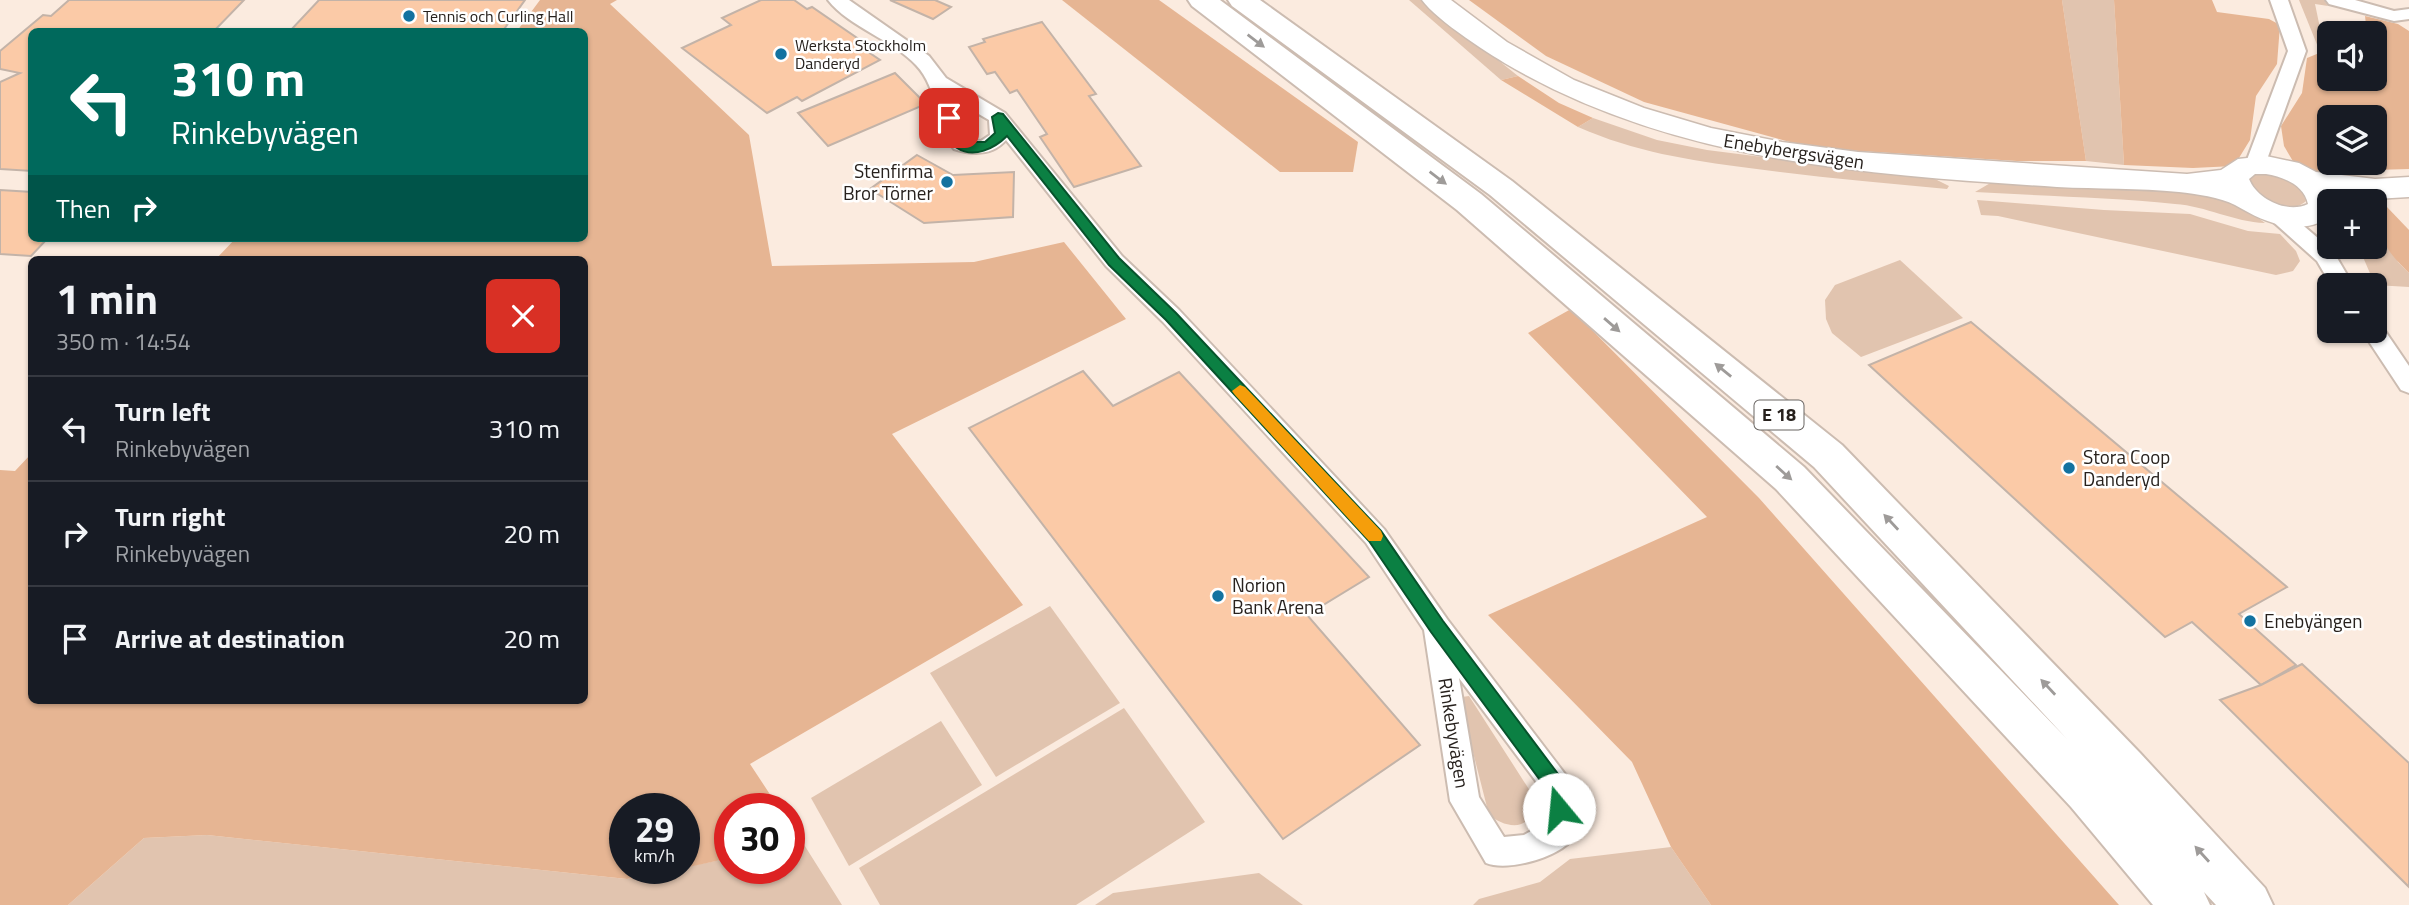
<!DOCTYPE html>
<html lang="en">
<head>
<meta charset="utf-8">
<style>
	:root { --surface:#171b24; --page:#242831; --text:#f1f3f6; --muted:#9ea1a6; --line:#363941 }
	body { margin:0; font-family:"Titillium Web",sans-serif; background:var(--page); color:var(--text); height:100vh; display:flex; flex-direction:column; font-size:26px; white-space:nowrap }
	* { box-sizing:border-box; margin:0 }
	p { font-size:23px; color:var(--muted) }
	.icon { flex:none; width:38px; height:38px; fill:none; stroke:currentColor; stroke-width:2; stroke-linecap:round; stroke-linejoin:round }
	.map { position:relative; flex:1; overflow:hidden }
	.panel { position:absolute; left:28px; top:256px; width:560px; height:448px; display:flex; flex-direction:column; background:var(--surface); border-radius:10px; box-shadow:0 2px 5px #0004 }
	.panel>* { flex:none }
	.guide { position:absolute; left:28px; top:28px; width:560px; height:214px; border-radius:10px; box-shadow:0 2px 5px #0004; background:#00695c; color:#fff; overflow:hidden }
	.controls { position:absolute; left:2317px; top:21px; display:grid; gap:14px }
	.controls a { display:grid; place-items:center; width:70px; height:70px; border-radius:10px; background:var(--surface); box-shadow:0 2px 5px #0004; font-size:35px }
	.speed { position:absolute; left:609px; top:793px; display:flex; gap:14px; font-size:35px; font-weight:700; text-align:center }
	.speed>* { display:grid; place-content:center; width:91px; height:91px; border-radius:50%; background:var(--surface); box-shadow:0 2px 5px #0004; line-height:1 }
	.speed small { font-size:18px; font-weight:400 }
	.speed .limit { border:10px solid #d22; background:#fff; color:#111 }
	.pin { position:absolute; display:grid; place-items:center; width:60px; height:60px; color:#fff; margin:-30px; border-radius:14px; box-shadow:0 4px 10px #0006 }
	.me { position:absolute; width:77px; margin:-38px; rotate:343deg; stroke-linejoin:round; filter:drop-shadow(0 0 5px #0008) }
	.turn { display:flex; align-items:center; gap:24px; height:147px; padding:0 28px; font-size:32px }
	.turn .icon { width:91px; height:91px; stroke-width:2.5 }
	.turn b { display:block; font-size:49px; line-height:60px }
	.then { display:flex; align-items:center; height:66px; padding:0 28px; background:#0003; gap:14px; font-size:26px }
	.round { display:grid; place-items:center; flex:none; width:74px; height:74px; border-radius:10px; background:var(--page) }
	.overview { display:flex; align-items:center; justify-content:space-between; height:119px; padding:0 28px }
	h1 { font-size:42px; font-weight:700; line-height:52px }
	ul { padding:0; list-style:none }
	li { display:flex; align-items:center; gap:21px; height:105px; padding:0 28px; border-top:2px solid var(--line) }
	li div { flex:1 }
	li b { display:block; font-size:26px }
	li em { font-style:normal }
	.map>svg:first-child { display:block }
	.green { fill:#e1c4af }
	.forest { fill:#e6b593; fill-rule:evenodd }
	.building { fill:#fbcaa7; stroke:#c3b3a8; stroke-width:2 }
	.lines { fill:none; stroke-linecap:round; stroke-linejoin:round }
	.minor-casing { stroke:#ccbcb1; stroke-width:4 }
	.secondary-casing { stroke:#ccbcb1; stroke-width:3 }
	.motorway-casing { stroke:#ccbcb1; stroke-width:4 }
	.minor { fill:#fff; fill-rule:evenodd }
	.secondary { fill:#fff; fill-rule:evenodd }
	.motorway { fill:#fff; fill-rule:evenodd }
	.oneway { fill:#9e9b99 }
	.route { fill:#0b8043; stroke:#07532c; stroke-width:2 }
	.slow { fill:#f59e0b }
	.poi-dot { fill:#1372a0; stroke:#fff; stroke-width:2.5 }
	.labels { text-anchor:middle; stroke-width:5; stroke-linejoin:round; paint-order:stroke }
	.far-poi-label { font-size:16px; fill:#27211d; stroke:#fff; text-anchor:start }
	.shield { fill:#fff; stroke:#686461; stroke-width:2 }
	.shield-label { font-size:18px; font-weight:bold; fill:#27211d }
	.street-label { font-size:19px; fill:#27211d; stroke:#fff }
	.poi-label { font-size:19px; fill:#27211d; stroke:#fff; text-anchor:start }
</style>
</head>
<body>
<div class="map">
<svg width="2409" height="905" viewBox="0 0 2409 905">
	<rect width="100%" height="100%" fill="#fbebdf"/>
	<g class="green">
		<polygon points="1409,0 1423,0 1518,76 1501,80"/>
		<polygon points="2062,0 2114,0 2124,165 2086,161"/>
		<polygon points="2299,0 2324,0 2328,6 2315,4 2320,28 2341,33 2329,33 2329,49 2320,52"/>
		<path d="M 1593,118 L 1657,140 L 1707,150 L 1935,179 L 1949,186 L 1947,189 C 1881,183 1815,177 1749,168 C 1688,160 1635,152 1578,127 Z"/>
		<path d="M 2256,173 L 2275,174 L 2299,185 L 2306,201 C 2294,213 2268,206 2256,195 C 2252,191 2250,184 2248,179 Z"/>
		<path d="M 1992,182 L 2191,192 L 2237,202 L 2265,223 C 2234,222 2206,206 2175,204 C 2109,197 2041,196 1975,192 Z"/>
		<polygon points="1977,200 2104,210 2190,214 2248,231 2280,234 2296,251 2300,261 2293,271 2276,275 1998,216 1981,215"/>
		<polygon points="2384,215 2381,221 2398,262 2409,273 2409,287 2375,285 2360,250 2360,247 2375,247 2375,220"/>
		<polygon points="1900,260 1963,318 1861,357 1832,333 1826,319 1825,300 1835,285"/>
		<polygon points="1050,606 1120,703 996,777 930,673"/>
		<path d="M 1469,696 L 1532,794 C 1532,799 1534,807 1532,812 C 1525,833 1501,825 1489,815 L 1462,709 L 1462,697 Z"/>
		<polygon points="1124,708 1205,822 1076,905 880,905 859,868"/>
		<polygon points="941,721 982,785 849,866 811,798"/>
		<polygon points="207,835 627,879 730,858 730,868 789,868 789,846 803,843 842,905 68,905 144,838"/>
		<polygon points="1671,847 1711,905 1473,905 1479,899 1540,882 1570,859"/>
		<polygon points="1259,873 1303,905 1095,905 1113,893"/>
	</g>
	<g class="forest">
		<polygon points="540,0 617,0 610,4 749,135 772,266 974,262 1064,242 1126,319 892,434 1023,605 750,764 779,808 730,808 730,858 684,868 684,808 625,808 625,868 682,868 627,879 207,835 144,838 68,905 0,905 0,470 15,471 31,454 32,700 584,700 584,259 216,259 236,238 584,238 584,32 517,31"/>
		<polygon points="1062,0 1159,0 1358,142 1353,172 1280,172"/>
		<polygon points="1469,0 2062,0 2086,161 2017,161 1812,148 1644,102 1546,56"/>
		<polygon points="2114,0 2212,0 2217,12 2269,19 2280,25 2277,64 2256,96 2250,140 2234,166 2193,168 2124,165"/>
		<path d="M 2365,16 L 2398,24 L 2409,31 L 2409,169 L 2374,170 L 2322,178 L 2294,163 L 2284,146 L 2281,126 L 2302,93 L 2307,58 L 2329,49 L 2329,79 L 2375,79 L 2375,33 L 2367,33 ZM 2329,117 L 2375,117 L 2375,163 L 2329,163 Z"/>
		<polygon points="1518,76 1559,103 1593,118 1578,127 1501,80"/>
		<path d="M 2386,206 L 2409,230 L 2409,273 C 2386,250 2376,239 2386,206 Z"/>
		<polygon points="1571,309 1759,498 2119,905 1711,905 1671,847 1632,762 1488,615 1707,517 1528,333"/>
	</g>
	<g class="building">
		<polygon points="69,0 244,0 213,32 32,32 32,171 0,169 0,82 20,73 0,69 0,51 43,15 51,16"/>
		<polygon points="319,0 525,0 502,32 289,32"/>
		<polygon points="761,0 794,0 807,9 812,7 860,40 855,43 880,60 802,101 797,97 767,113 682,48 731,25 722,18"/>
		<polygon points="890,0 935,0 951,7 933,19"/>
		<polygon points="1042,22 1096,94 1089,96 1141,166 1074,187 1040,137 1047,134 1017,90 1010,93 995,72 987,74 969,47 985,42 983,39"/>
		<polygon points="895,73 926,104 828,146 798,113"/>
		<polygon points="917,155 953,175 1014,172 1013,217 924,223 870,189"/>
		<polygon points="0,190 32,192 32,238 48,238 31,256 0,254"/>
		<polygon points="1971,322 2287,587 2239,614 2296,665 2261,685 2192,622 2165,637 1869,365"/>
		<polygon points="1083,371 1113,406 1179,372 1369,577 1307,615 1420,745 1283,839 969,428"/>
		<polygon points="2302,664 2409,763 2409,887 2220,700 2261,685"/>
	</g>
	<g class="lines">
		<defs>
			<g id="minor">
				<path d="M 828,0 L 849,0 L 929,56 L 946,78 L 1005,113 L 1122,256 L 1179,310 L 1384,529 L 1447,619 L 1568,778 C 1574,790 1580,827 1573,838 C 1560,857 1508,872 1486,863 L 1450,801 L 1424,630 L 1366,543 L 1163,322 L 1106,266 L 1006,140 C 992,156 973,155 954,149 C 934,124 939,89 916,65 C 893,40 849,27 828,0 ZM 953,99 L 989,120 L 990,135 L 981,141 L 968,140 L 964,135 ZM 1459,678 L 1544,792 L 1545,823 L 1524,835 L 1504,837 L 1479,797 Z"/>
				<polygon points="2270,0 2288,0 2306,51 2265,165 2262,170 2248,170 2245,165 2288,51"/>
				<polygon points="2326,0 2355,0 2394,11 2409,9 2409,19 2394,21 2329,4"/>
				<polygon points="2277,207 2284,209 2333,251 2353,285 2331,285 2317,261 2270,219 2267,214 2270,209"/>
				<polygon points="2375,323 2381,325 2409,366 2409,393 2401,390 2362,331 2375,331"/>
			</g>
			<path id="secondary" d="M 1422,0 L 1451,0 L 1507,42 L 1574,80 L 1644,108 L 1711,128 L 1782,142 L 1858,152 L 2187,174 L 2221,170 L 2238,159 L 2266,156 L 2299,163 L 2316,172 L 2375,179 L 2409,177 L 2409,197 L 2375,199 L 2334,194 L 2341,201 L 2329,201 L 2329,218 C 2297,237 2264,222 2235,205 C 2220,197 2196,194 2179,192 C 2139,188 2098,189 2057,187 C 1872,175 1681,163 1515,69 C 1492,56 1437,21 1422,0 ZM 2266,174 C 2284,177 2304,185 2308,204 C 2287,214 2257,199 2249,179 L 2255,174 Z"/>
			<polygon id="motorway" points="1188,0 1220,0 1481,194 1804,467 2067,739 1814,467 1490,195 1232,6 1228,0 1260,0 1512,181 1842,445 2140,753 2265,888 2273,905 2216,905 2204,892 2210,905 2153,905 2071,807 1776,489 1457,210 1192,6"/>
		</defs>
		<use href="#minor" class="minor-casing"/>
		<use href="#secondary" class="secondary-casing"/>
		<use href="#motorway" class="motorway-casing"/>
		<use href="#minor" class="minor"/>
		<use href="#secondary" class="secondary"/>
		<use href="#motorway" class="motorway"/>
	</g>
	<defs><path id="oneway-solid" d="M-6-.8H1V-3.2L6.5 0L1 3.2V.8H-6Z" transform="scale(1.75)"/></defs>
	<g class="oneway">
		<use href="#oneway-solid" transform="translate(1256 41) rotate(37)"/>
		<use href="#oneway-solid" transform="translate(1438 178) rotate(37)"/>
		<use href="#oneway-solid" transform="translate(1612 325) rotate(41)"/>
		<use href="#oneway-solid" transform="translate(1723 370) rotate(-141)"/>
		<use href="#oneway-solid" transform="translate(1784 473) rotate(42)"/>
		<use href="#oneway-solid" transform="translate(1891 522) rotate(-133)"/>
		<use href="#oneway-solid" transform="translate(2048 687) rotate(-133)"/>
		<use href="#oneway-solid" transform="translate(2202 854) rotate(-132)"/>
	</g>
	<path class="route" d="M 998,113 L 1003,114 L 1119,258 L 1176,313 L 1381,531 L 1443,621 L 1564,782 L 1569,809 L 1566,816 L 1559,818 L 1552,816 L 1548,791 L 1431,632 L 1369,541 L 1166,320 L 1109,265 L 1007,136 C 995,148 974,159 957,148 C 947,142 945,128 943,118 L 949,114 L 956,118 L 960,135 L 966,142 L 985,142 L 995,133 L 992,117 Z"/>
	<polygon class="slow" points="1240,385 1245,387 1381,531 1383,536 1381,541 1369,541 1235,395 1232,391"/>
	<g class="poi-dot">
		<circle cx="409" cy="16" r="7"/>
		<circle cx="781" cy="54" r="7"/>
		<circle cx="947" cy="182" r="7"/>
		<circle cx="2069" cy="468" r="7"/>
		<circle cx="1218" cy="596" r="7"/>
		<circle cx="2250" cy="621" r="7"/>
	</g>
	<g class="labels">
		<g class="far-poi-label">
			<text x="423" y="22">Tennis och Curling Hall</text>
			<text x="795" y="51">Werksta Stockholm<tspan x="795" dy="18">Danderyd</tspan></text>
		</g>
		<rect class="shield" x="1754.5" y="400.5" width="49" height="29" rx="5"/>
		<g class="shield-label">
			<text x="1779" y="421">E 18</text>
		</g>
		<g class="street-label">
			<text transform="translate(1794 151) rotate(9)" y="7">Enebybergsvägen</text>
			<text transform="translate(1454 733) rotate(81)" y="7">Rinkebyvägen</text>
		</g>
		<g class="poi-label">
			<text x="933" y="178" text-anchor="end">Stenfirma<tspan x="933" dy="22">Bror Törner</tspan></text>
			<text x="2083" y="464">Stora Coop<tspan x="2083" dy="22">Danderyd</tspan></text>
			<text x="1232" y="592">Norion<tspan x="1232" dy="22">Bank Arena</tspan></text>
			<text x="2264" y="628">Enebyängen</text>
		</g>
	</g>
</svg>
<div class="controls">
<a><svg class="icon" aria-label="sound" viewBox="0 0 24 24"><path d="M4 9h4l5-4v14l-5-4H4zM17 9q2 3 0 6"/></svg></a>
<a><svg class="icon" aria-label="layers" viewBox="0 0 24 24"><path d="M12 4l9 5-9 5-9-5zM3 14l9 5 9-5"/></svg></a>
<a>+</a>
<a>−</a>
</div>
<div class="speed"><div>29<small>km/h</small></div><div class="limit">30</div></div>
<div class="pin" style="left:949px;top:118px;background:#d93025"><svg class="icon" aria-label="arrive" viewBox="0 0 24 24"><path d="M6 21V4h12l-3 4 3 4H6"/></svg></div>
<svg class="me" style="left:1559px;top:809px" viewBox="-20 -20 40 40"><circle r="19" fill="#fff"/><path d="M0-13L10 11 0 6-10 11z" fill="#0b8043"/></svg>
<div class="guide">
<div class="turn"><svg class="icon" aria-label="left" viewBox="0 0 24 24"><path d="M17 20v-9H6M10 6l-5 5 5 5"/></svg><div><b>310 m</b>Rinkebyvägen</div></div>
<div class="then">Then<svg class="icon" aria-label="right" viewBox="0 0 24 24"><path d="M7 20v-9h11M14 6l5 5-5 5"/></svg></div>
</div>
<section class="panel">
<div class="overview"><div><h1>1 min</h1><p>350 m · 14:54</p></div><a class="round" style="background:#d93025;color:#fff"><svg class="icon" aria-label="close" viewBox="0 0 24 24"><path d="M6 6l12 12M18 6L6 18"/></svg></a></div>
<ul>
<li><svg class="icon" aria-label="left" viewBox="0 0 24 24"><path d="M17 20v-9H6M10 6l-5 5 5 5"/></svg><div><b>Turn left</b><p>Rinkebyvägen</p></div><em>310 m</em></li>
<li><svg class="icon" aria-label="right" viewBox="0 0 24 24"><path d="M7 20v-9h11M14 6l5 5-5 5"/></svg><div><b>Turn right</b><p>Rinkebyvägen</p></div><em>20 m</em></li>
<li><svg class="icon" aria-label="arrive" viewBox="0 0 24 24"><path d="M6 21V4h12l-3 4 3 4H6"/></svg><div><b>Arrive at destination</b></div><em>20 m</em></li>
</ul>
</section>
</div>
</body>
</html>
